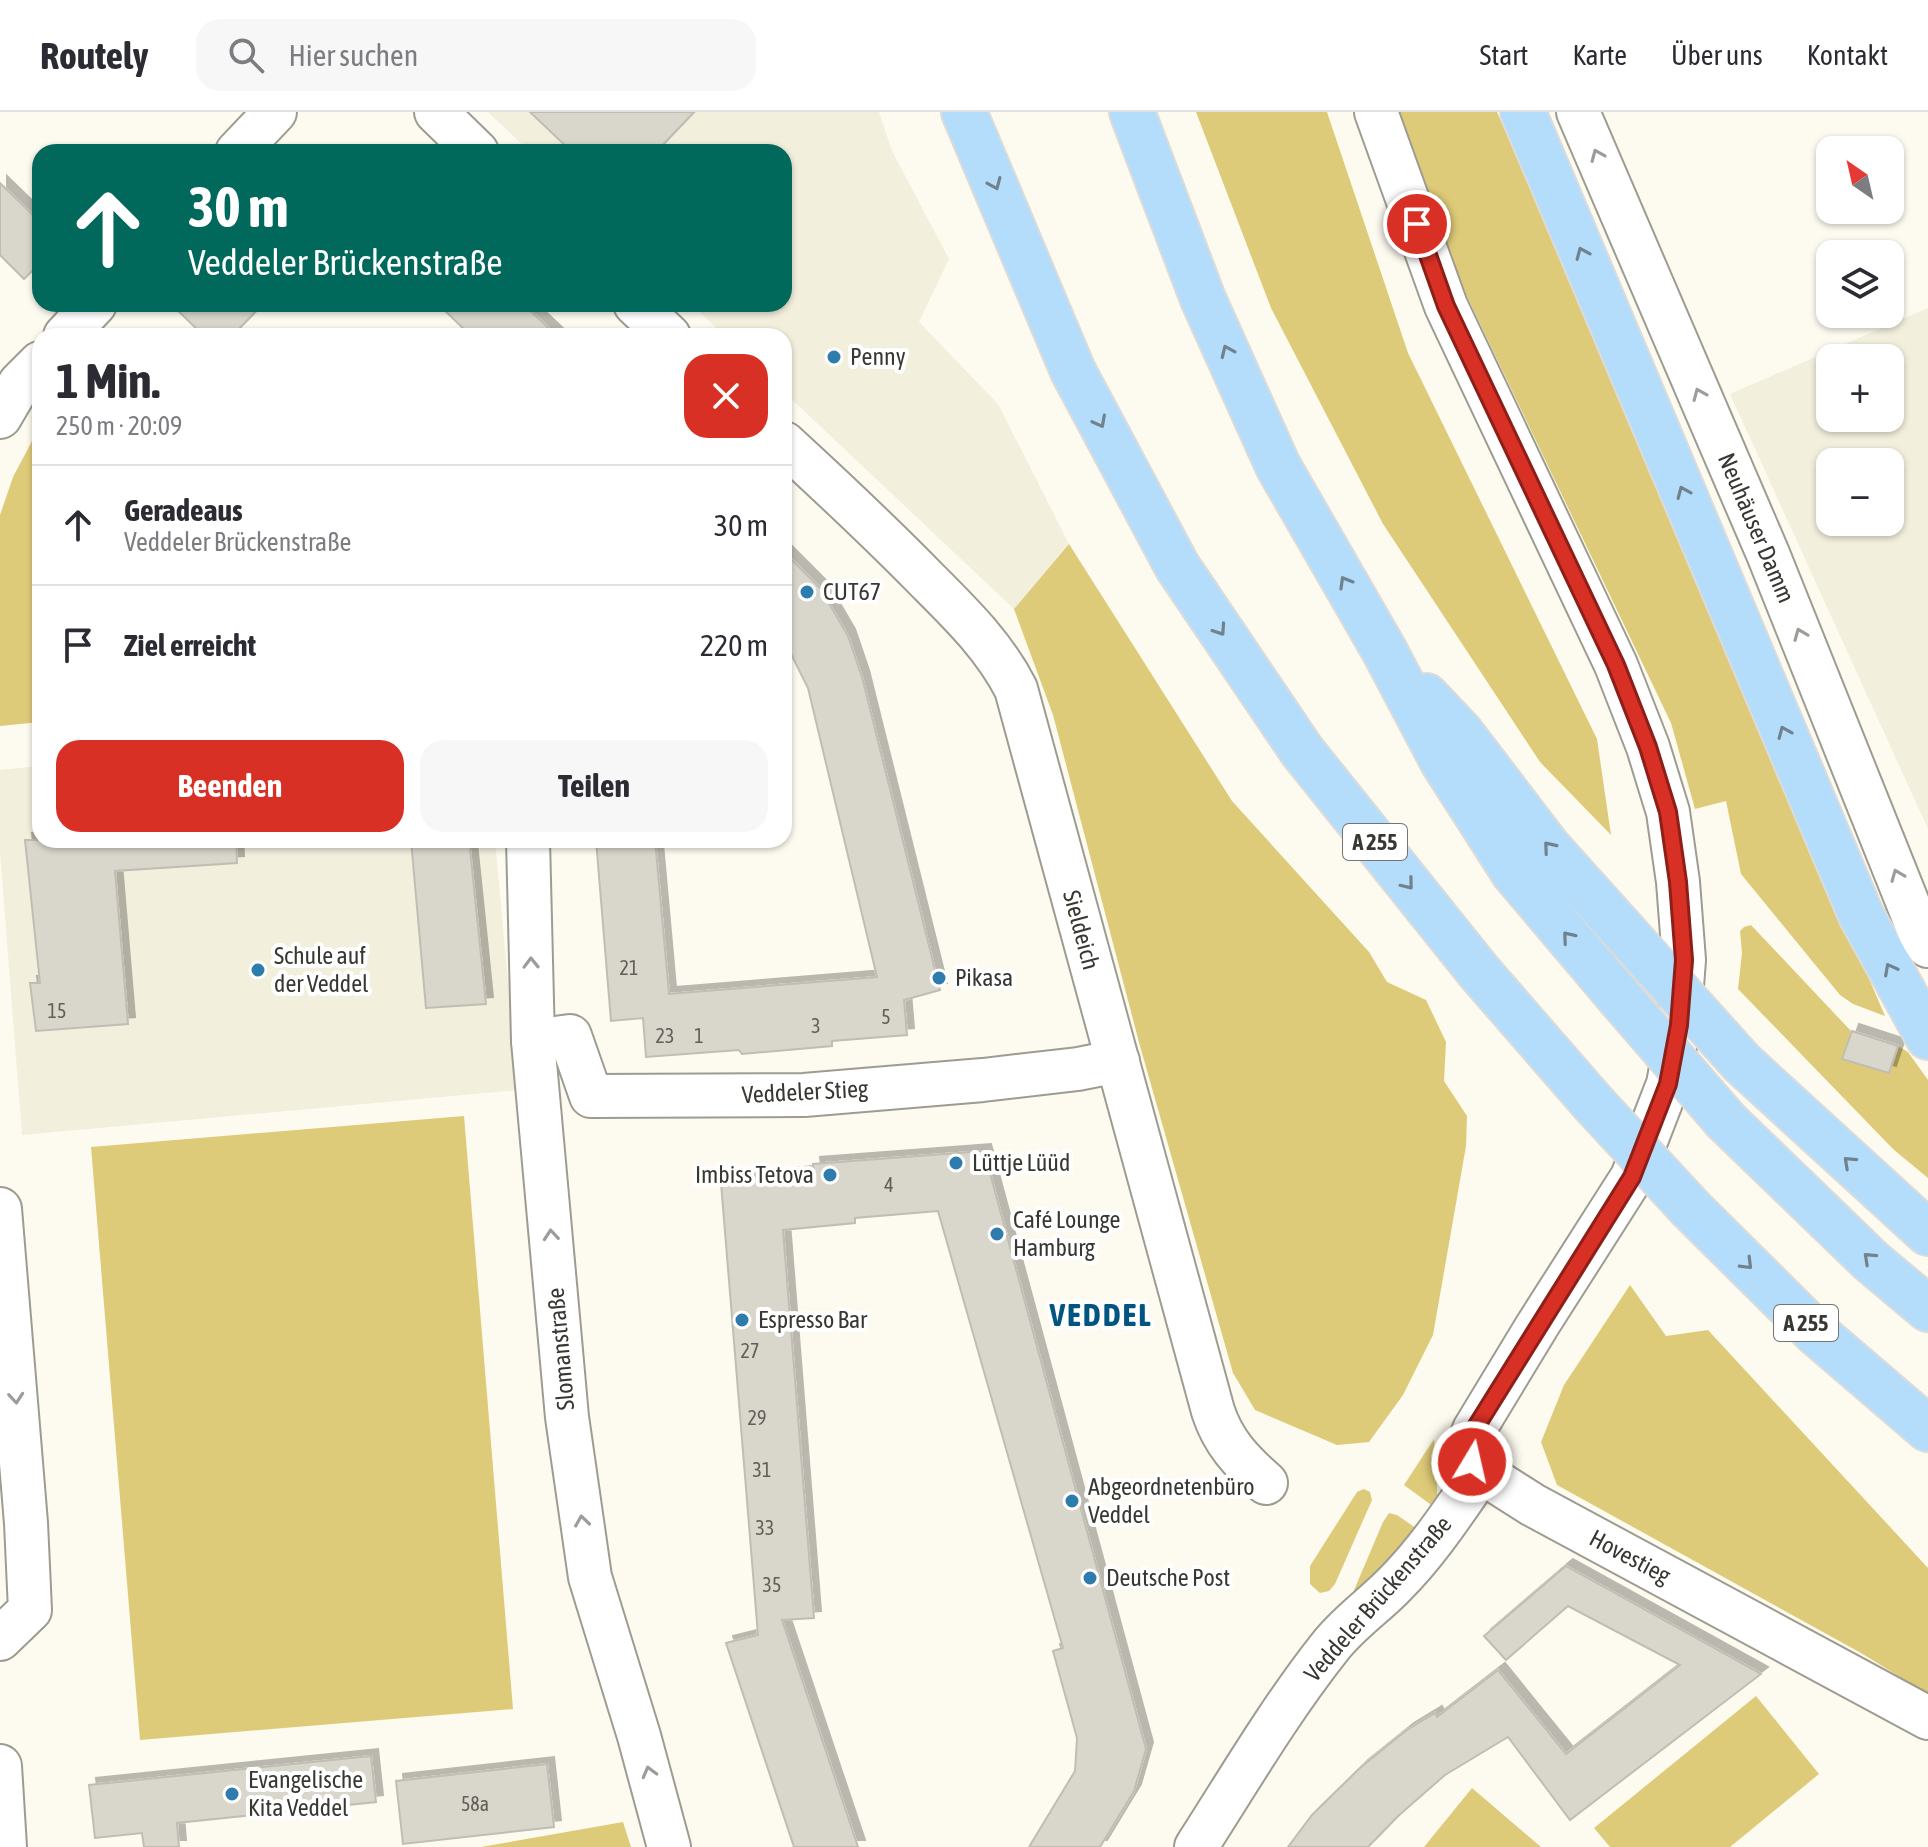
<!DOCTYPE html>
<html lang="de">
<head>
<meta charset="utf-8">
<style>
	:root { --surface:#fff; --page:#f7f7f7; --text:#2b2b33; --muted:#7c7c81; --line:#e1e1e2; --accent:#d93025 }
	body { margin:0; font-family:"Asap Condensed",sans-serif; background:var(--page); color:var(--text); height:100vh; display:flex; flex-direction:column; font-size:30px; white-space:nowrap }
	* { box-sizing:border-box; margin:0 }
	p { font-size:26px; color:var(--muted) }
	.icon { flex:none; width:44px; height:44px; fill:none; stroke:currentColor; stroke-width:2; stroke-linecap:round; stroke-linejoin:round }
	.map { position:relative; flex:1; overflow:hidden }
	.drawer { position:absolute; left:32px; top:216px; width:760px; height:520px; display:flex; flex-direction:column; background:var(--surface); border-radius:24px; box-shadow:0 2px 6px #0004 }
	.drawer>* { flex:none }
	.hud { position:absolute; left:32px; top:32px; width:760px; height:168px; border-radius:24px; box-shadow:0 2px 6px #0004; background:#00695c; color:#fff; overflow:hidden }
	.needle { width:52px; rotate:326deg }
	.tools { position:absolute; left:1816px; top:24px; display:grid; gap:16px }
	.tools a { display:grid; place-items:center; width:88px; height:88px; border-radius:16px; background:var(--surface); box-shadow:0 2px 6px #0004; font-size:40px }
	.pin { position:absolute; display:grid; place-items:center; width:68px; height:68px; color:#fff; margin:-34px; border:4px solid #fff; border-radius:50%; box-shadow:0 2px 8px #0007 }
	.me { position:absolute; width:88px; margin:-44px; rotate:9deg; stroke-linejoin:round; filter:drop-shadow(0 0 6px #0008) }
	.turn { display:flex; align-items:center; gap:28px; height:168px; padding:0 24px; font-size:36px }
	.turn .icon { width:104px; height:104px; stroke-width:2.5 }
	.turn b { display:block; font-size:56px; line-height:68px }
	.round { display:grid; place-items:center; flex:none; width:84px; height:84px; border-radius:24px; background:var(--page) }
	.summary { display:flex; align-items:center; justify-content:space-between; height:136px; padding:0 24px }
	h1 { font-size:48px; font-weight:700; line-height:60px }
	.cta { display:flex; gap:16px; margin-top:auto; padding:16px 24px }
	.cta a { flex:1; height:92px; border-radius:24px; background:var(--accent); color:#fff; font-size:32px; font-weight:700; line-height:92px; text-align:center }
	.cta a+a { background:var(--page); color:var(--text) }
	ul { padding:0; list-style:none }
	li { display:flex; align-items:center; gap:24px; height:120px; padding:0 24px; border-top:2px solid var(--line) }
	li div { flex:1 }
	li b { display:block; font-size:30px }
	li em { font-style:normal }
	header { display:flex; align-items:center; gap:48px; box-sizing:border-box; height:112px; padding:0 40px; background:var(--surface); border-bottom:2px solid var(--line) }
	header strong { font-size:38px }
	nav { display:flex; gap:44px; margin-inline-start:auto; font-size:28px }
	.search { width:560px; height:72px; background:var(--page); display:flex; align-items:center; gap:20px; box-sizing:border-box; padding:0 28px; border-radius:24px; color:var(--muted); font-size:30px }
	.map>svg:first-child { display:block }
	.built { fill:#f3efdd; fill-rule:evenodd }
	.green { fill:#decb79 }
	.building { fill:#d9d7cc; stroke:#c0beb3; stroke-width:2; filter:url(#shadow) }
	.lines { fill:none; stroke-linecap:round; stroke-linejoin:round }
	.minor-casing { stroke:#9e9c91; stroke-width:46 }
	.highway-casing { stroke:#dbdbda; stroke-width:48 }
	.minor { stroke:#fff; stroke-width:42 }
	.highway { stroke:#b4ddfc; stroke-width:44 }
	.highway-bridge-casing { stroke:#dbdbda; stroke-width:48; stroke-linecap:butt }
	.highway-bridge { stroke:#b4ddfc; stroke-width:44 }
	.oneway { stroke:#9c9c99 }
	.oneway2 { stroke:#70828d }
	.route-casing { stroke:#8d1f18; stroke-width:20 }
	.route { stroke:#d93025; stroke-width:14 }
	.poi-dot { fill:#2e7bad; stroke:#fff; stroke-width:3 }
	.labels { text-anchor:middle; stroke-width:8; stroke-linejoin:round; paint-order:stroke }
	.number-label { font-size:20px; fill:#606059 }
	.shield { fill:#fff; stroke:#747470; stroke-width:2 }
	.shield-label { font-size:22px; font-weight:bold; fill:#383833 }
	.poi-label { font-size:24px; fill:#383833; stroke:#fff; text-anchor:start }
	.street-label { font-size:24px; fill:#383833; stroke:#fff }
	.district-label { font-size:32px; font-weight:bold; letter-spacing:2px; fill:#035581; stroke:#fff }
</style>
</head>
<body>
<header>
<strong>Routely</strong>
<div class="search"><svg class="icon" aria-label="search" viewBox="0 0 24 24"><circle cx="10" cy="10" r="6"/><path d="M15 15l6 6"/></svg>Hier suchen</div>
<nav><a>Start</a><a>Karte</a><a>Über uns</a><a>Kontakt</a></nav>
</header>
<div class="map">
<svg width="1928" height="1735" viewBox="0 0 1928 1735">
	<defs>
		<filter id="shadow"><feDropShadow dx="7" dy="-7" stdDeviation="0" flood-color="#0004"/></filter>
	</defs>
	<rect width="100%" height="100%" fill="#fdfaef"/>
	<g class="built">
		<polygon points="488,0 879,0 892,39 949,147 919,210 998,292 1069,432 1014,497 784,280 784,224 725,224 691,192 784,192 784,40 530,40"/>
		<path d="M 1928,196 L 1928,717 L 1730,282 ZM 1830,246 L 1890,246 L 1890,306 L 1830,306 ZM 1830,350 L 1890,350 L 1890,410 L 1830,410 Z"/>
		<polygon points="40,654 40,728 495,728 518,978 22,1023 0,739 0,658"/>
	</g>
	<g class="green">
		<polygon points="1196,0 1327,0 1408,241 1597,627 1611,723 1540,650 1383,412 1271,196"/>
		<polygon points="1399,0 1497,0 1885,904 1853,892 1840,883 1741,762 1726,689 1695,697 1671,611 1461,172"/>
		<polygon points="40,314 40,610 0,614 0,403 13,365"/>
		<polygon points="1069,432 1232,689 1369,840 1387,870 1426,888 1446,930 1444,969 1467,1004 1466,1034 1433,1223 1403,1283 1369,1330 1337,1333 1255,1298 1233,1261 1140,934 1053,603 1014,497"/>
		<polygon points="1751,813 1851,919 1843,947 1888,961 1898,934 1908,940 1928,968 1928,1066 1893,1037 1738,877 1742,841 1740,819 1744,815"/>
		<polygon points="464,1004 513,1597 140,1628 91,1035"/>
		<polygon points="1630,1173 1666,1224 1708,1218 1928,1456 1928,1582 1861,1541 1557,1373 1541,1330 1564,1273"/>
		<polygon points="1434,1327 1438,1391 1434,1395 1404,1373"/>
		<polygon points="1364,1377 1370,1380 1372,1388 1335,1472 1329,1479 1320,1481 1310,1472 1310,1454 1357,1380"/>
		<polygon points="1389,1401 1397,1403 1420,1419 1349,1490 1383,1410"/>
		<polygon points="1756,1584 1819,1662 1730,1735 1610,1735 1594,1716"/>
		<polygon points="1472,1676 1541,1735 1424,1735"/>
		<polygon points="623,1710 631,1735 481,1735"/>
	</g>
	<g class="building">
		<polygon points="530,0 694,0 656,40 572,40"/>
		<polygon points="0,71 40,110 40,151 24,167 0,143"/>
		<polygon points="171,192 263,192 232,224 204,224"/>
		<polygon points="438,192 523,192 557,224 471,224"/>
		<polygon points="784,440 820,476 848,524 862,565 940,878 904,888 907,923 832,929 832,934 742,942 739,938 646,945 643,906 611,909 596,728 655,728 669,882 877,865 808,576 784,528"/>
		<polygon points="25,728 236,728 237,751 115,759 128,912 36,919 30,871 40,871"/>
		<polygon points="411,728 469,728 486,892 426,896"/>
		<polygon points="1852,919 1898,934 1889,961 1842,947"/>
		<polygon points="984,1039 1146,1637 1134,1679 1100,1735 1029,1735 1075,1659 1077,1626 1053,1539 1063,1536 938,1099 855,1106 855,1111 783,1118 814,1506 782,1508 858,1735 794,1735 726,1531 758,1523 721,1071 814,1060 813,1052"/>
		<polygon points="1566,1454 1761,1562 1570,1708 1508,1625 1445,1663 1397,1705 1368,1735 1288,1735 1312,1703 1361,1655 1407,1618 1435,1601 1437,1605 1498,1558 1566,1642 1680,1553 1568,1494 1506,1548 1484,1524"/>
		<polygon points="371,1644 376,1690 177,1711 179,1735 144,1735 142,1721 95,1726 89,1673"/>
		<polygon points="547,1652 554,1715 403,1732 396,1669"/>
	</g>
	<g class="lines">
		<defs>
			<g id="minor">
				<polyline points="436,0 477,40"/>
				<path d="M 1376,0 L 1446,194 L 1616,553 L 1648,635 L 1668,700 L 1678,770 L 1684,848 L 1679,913 L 1668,972 L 1632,1065 L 1537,1214 L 1474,1318 C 1467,1334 1467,1348 1481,1360 L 1533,1393 L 1928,1606"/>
				<polyline points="1578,0 1768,442 1921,824 1928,834"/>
				<polyline points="237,40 275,0"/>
				<polyline points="635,192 669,224"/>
				<polyline points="65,224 95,192"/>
				<polyline points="0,305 20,271 40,251"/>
				<path d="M 784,331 C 833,376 881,421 927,468 C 961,502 994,534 1016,577 L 1213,1299 C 1223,1330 1241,1349 1266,1371"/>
				<polyline points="528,728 533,929 567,1305 590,1465 639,1624 669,1735"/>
				<polyline points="533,929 570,924 591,984 804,983 983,968 1078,957 1118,949"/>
				<polyline points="0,1097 26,1411 30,1498 0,1527"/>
				<polyline points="0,1654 5,1735"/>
				<path d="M 1196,1735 C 1239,1668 1280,1598 1329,1536 C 1348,1511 1374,1494 1395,1472 C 1428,1439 1454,1399 1481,1360"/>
			</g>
			<g id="highway">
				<polyline points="964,0 1073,259 1177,454 1302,639 1480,861 1593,991"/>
				<polyline points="1132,0 1203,187 1278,354 1384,538 1443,650 1514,761 1618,884"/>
				<polyline points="1523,0 1861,803 1928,925"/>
				<polyline points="1426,584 1461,621 1548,735 1619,814"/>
				<polyline points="1742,951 1928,1121"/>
				<polyline points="1726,1009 1871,1149 1928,1197"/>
				<polyline points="1691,1097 1815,1220 1928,1317"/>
			</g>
		</defs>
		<use href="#minor" class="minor-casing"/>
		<use href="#highway" class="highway-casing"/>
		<use href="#minor" class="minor"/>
		<use href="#highway" class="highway"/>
		<defs>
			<g id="highway-bridge">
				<polyline points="1619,814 1742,951"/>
				<polyline points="1618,884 1726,1009"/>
				<polyline points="1593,991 1691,1097"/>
			</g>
		</defs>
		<use href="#highway-bridge" class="highway-bridge-casing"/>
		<use href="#highway-bridge" class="highway-bridge"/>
	</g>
	<defs><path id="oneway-chevron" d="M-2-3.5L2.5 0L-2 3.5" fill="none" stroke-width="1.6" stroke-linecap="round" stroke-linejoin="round" transform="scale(2)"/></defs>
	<g class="oneway">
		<use href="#oneway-chevron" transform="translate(1597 43) rotate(-113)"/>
		<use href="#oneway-chevron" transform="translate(1699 282) rotate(-113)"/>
		<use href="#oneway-chevron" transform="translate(1800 522) rotate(-112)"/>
		<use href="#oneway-chevron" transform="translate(1897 763) rotate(-112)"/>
		<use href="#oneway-chevron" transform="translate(531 851) rotate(-91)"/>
		<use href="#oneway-chevron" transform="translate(551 1123) rotate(-95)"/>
		<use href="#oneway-chevron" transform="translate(16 1286) rotate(85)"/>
		<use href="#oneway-chevron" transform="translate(582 1409) rotate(-98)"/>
		<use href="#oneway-chevron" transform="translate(649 1660) rotate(-105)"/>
	</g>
	<g class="oneway2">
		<use href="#oneway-chevron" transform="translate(995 72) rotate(67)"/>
		<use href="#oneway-chevron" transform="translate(1582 141) rotate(-113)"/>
		<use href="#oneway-chevron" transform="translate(1227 239) rotate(-114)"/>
		<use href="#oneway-chevron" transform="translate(1100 310) rotate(62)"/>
		<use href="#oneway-chevron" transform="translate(1683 380) rotate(-113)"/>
		<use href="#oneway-chevron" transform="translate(1345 470) rotate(-120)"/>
		<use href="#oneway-chevron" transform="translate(1220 518) rotate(56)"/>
		<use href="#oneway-chevron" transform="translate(1784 620) rotate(-113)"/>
		<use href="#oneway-chevron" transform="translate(1549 735) rotate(-130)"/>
		<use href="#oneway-chevron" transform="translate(1408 772) rotate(51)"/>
		<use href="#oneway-chevron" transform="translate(1568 825) rotate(-130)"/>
		<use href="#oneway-chevron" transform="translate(1890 857) rotate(-118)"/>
		<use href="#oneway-chevron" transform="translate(1849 1050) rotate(-137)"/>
		<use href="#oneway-chevron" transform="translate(1869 1146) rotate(-137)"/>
		<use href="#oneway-chevron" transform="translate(1747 1152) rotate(45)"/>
	</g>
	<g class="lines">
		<defs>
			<polyline id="route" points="1417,112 1446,194 1616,553 1648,635 1668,700 1678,770 1684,848 1679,913 1668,972 1632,1065 1474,1318 1469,1338 1472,1350"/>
		</defs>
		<use href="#route" class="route-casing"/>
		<use href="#route" class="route"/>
	</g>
	<g class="poi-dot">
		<circle cx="834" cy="245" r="8"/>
		<circle cx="807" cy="480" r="8"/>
		<circle cx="258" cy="858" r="8"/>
		<circle cx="939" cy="866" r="8"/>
		<circle cx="956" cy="1051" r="8"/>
		<circle cx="830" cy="1063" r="8"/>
		<circle cx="997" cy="1122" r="8"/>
		<circle cx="742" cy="1208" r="8"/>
		<circle cx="1072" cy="1389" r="8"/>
		<circle cx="1090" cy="1466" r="8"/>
		<circle cx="232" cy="1682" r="8"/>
	</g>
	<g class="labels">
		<g class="number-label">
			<text x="629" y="863">21</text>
			<text x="57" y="906">15</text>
			<text x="886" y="912">5</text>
			<text x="816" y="921">3</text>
			<text x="665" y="931">23</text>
			<text x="699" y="931">1</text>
			<text x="889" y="1080">4</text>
			<text x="750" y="1246">27</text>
			<text x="757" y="1313">29</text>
			<text x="762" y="1365">31</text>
			<text x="765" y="1423">33</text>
			<text x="772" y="1480">35</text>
			<text x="475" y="1699">58a</text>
		</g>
		<g class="shield">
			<rect x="1343" y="712" width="64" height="36" rx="6"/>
			<rect x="1774" y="1193" width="64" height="36" rx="6"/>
		</g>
		<g class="shield-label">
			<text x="1375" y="738">A 255</text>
			<text x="1806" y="1219">A 255</text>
		</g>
		<g class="poi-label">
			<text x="850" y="253">Penny</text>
			<text x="823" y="488">CUT67</text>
			<text x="274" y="852">Schule auf<tspan x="274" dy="28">der Veddel</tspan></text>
			<text x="955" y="874">Pikasa</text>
			<text x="972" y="1059">Lüttje Lüüd</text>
			<text x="814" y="1071" text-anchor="end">Imbiss Tetova</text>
			<text x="1013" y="1116">Café Lounge<tspan x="1013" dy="28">Hamburg</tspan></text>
			<text x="758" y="1216">Espresso Bar</text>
			<text x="1088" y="1383">Abgeordnetenbüro<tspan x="1088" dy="28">Veddel</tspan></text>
			<text x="1106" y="1474">Deutsche Post</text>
			<text x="248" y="1676">Evangelische<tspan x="248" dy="28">Kita Veddel</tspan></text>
		</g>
		<g class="street-label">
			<text transform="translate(1756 416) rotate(67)" y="8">Neuhäuser Damm</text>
			<text transform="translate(1081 818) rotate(75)" y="8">Sieldeich</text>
			<text transform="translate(805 980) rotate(-3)" y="8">Veddeler Stieg</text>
			<text transform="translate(561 1237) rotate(-95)" y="8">Slomanstraße</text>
			<text transform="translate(1630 1445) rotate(28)" y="8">Hovestieg</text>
			<text transform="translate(1378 1487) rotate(-49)" y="8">Veddeler Brückenstraße</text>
		</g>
		<g class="district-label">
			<text x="1101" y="1214">VEDDEL</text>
		</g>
	</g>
</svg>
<div class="tools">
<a><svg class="needle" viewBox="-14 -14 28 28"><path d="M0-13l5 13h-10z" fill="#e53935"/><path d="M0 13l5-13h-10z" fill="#7c7c81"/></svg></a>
<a><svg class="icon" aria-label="layers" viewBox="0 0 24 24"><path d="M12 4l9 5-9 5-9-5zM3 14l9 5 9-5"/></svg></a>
<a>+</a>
<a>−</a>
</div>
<div class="pin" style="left:1417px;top:112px;background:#d93025"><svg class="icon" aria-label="arrive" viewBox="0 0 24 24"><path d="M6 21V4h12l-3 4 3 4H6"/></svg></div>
<svg class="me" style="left:1472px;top:1350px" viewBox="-20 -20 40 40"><circle r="17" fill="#d93025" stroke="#fff" stroke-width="3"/><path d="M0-11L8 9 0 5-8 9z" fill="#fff"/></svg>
<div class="hud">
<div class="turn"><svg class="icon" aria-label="ahead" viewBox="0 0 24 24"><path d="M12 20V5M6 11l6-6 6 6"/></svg><div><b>30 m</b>Veddeler Brückenstraße</div></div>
</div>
<section class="drawer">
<div class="summary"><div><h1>1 Min.</h1><p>250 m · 20:09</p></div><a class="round" style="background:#d93025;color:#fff"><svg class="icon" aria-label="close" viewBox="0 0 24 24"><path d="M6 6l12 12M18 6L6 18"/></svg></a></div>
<ul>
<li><svg class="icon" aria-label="ahead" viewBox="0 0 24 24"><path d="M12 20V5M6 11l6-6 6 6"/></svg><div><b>Geradeaus</b><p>Veddeler Brückenstraße</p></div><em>30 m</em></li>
<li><svg class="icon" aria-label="arrive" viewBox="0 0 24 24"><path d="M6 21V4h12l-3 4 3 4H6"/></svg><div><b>Ziel erreicht</b></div><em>220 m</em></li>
</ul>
<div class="cta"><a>Beenden</a><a>Teilen</a></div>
</section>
</div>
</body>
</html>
